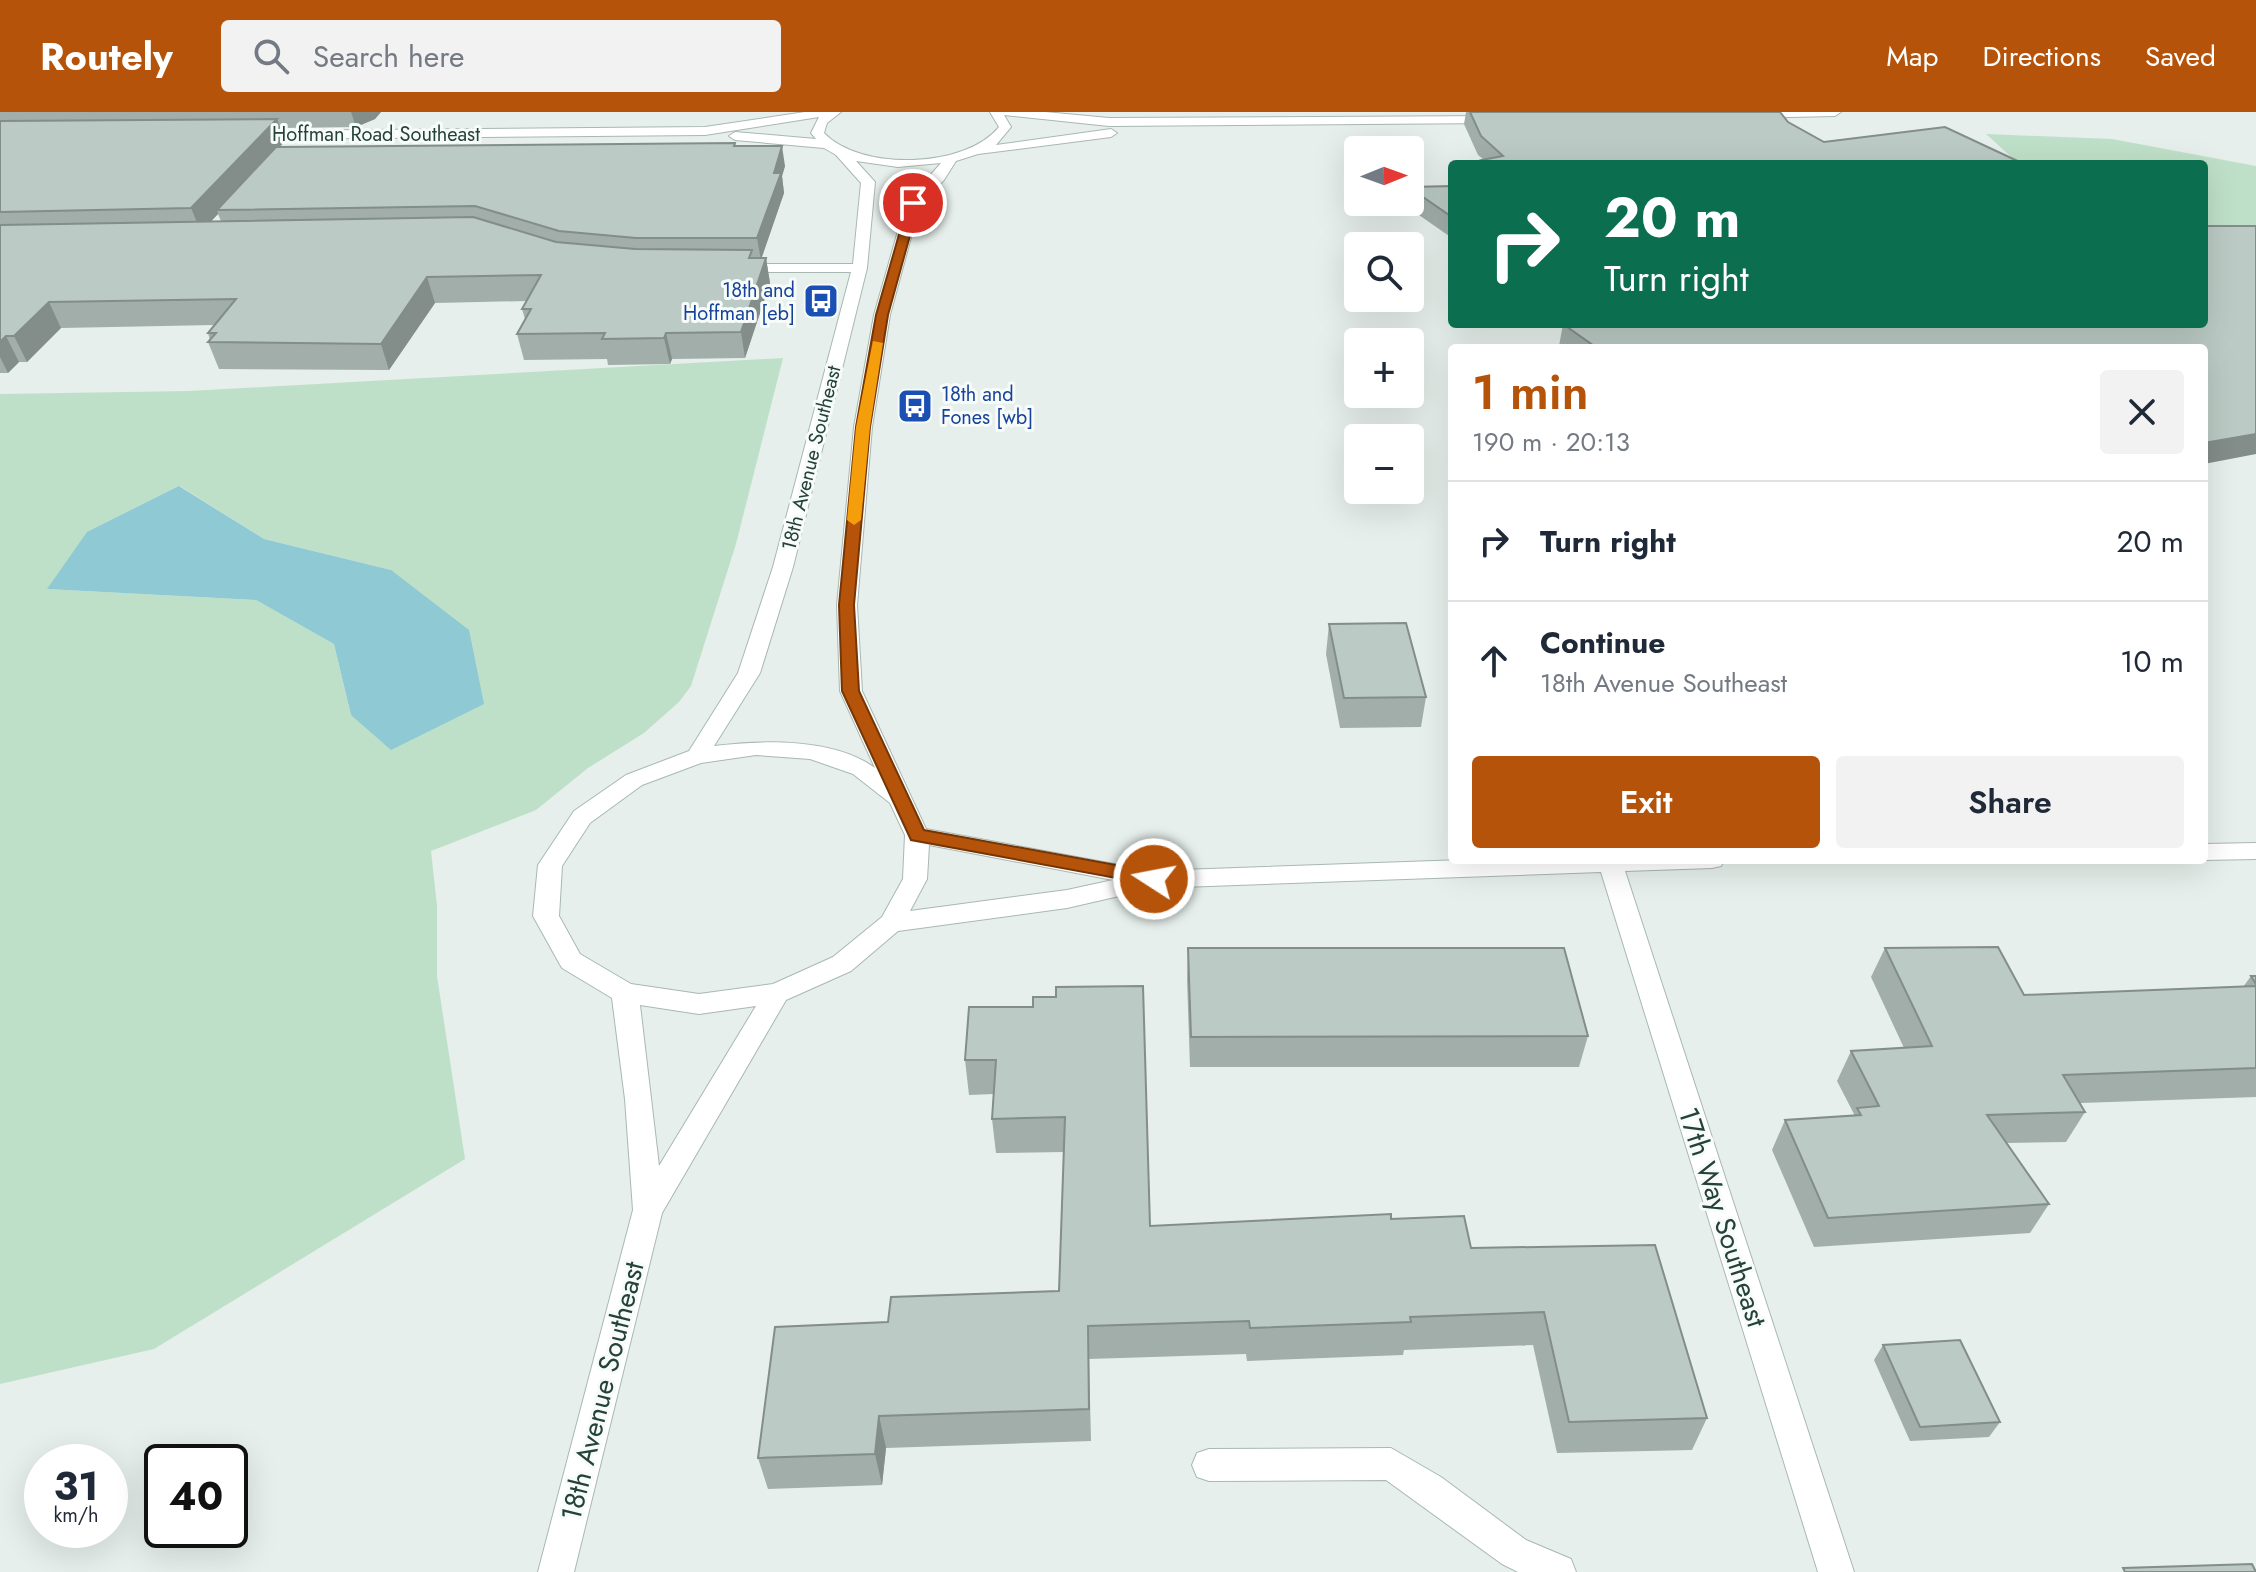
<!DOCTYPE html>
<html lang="en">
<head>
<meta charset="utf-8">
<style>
	:root { --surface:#fff; --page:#f2f2f3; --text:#1f2937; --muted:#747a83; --line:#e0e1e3; --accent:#b45309 }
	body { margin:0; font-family:Jost,sans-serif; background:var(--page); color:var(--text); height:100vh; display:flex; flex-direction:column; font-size:30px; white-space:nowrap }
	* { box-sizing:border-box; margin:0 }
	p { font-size:26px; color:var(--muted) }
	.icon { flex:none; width:44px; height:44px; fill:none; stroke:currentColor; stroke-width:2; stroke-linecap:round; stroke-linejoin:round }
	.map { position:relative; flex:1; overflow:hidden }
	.side { position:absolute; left:1448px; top:232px; width:760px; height:520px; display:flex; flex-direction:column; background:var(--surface); border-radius:8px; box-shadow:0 8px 32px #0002 }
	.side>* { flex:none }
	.top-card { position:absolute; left:1448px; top:48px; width:760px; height:168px; border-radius:8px; box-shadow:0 8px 32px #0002; background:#0b6e4f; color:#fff; overflow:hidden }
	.needle { width:52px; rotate:89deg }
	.controls { position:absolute; left:1344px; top:24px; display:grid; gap:16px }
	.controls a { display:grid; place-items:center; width:80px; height:80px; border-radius:8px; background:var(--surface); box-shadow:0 8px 32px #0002; font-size:40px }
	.speed { position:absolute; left:24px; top:1332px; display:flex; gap:16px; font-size:40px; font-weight:700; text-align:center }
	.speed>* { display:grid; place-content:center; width:104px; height:104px; border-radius:50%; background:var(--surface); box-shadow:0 8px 32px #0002; line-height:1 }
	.speed small { font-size:20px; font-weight:400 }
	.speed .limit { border:4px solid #111; border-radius:12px; background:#fff; color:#111 }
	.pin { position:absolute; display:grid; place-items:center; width:68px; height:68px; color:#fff; margin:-34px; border:4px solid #fff; border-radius:50%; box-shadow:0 2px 8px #0007 }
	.me { position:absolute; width:88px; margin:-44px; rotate:281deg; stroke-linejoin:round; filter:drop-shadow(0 0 6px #0008) }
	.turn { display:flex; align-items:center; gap:28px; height:168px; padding:0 24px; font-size:36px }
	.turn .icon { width:104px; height:104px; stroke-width:2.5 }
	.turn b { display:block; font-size:56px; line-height:68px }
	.round { display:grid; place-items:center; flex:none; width:84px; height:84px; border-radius:8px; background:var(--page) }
	.headline { display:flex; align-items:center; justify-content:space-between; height:136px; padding:0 24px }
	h1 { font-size:48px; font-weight:600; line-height:60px; color:var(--accent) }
	.cta { display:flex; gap:16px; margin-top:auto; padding:16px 24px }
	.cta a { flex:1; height:92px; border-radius:8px; background:var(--accent); color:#fff; font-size:32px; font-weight:600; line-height:92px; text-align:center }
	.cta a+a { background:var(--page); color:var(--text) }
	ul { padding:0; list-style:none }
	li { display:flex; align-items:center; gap:24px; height:120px; padding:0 24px; border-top:2px solid var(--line) }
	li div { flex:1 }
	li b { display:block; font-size:30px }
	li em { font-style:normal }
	header { display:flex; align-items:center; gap:48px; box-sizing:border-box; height:112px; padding:0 40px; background:var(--accent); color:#fff }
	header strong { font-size:38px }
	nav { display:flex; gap:44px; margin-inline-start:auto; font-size:28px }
	.search { width:560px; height:72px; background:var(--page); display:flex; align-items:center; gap:20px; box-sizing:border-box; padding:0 28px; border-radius:8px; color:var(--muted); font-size:30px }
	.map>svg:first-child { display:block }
	.green { fill:#bfe0c8; fill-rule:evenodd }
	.water { fill:#8ec9d4 }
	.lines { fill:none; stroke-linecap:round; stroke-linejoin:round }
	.minor-casing { stroke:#a8b8b2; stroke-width:2 }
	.minor { fill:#fff; fill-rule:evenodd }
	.wall { fill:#a1aea9; fill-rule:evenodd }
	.shaded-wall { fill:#838d89 }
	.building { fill:#bbcac4; stroke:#838d89; stroke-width:2 }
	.route { fill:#b45309; stroke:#753606; stroke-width:2 }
	.slow { fill:#f59e0b }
	.labels { text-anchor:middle; stroke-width:6; stroke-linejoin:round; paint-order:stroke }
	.far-street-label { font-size:20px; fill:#24423a; stroke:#f7fbf9 }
	.far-transit-label { font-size:20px; fill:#164399; stroke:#f7fbf9; text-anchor:end }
	.near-street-label { font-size:28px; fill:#24423a; stroke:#f7fbf9 }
</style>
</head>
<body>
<header>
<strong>Routely</strong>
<div class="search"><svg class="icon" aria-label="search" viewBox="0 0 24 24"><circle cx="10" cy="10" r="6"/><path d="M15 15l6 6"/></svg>Search here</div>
<nav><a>Map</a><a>Directions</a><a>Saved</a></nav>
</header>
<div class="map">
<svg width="2256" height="1460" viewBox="0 0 2256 1460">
	<rect width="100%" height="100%" fill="#e6efeb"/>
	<g class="green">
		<polygon points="1986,22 2112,27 2256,54 2256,114 2204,113 2204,52 2019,52"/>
		<path d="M 783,246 L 736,432 L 691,574 L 679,590 L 644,621 L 588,656 L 536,698 L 431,739 L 437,794 L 437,864 L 465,1047 L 154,1237 L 0,1272 L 0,282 L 189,279 ZM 180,374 L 264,427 L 391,458 L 351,603 L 334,532 L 256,488 L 47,477 Z"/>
	</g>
	<polygon class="water" points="179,374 264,427 391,458 469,518 484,592 391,638 351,603 334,532 256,488 47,477 87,420"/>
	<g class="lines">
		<defs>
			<g id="minor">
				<path d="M 805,0 L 841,0 L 827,11 L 824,21 C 860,59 965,57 999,15 L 990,0 L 1045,0 L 1109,6 L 1499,4 L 1499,10 L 1495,11 L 1109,14 L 1004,3 L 1011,15 L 996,33 L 1111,17 L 1117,21 L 1111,25 L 978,42 L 956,49 L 944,68 L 920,92 L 890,203 L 872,315 L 857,493 L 862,579 L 926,717 L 1152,759 L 1463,748 L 1724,748 L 1721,754 L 1712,756 L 1625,759 L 1854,1460 L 1818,1460 L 1601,760 L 1154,776 L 1067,796 L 898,819 L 851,859 L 786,888 L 662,1101 L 574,1460 L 538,1460 L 633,1098 L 625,987 L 612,886 L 562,856 L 558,849 L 533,804 L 538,753 L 574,699 L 626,663 L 689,639 L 738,561 L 773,455 L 851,160 L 738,160 L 731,156 L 738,152 L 853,152 L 861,71 L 836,43 L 824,36 L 735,28 L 729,24 L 735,20 L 816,27 L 811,21 L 819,5 L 705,23 L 250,27 L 244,23 L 250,19 L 705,15 ZM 856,49 L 898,55 L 941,51 L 906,91 L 874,203 L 854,315 L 837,493 L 840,579 L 875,656 C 834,626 762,628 714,634 L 760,561 L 793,455 L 867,156 L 875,70 ZM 756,643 L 810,647 L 853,662 L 890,691 L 905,723 L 903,767 L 882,805 L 833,845 L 773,872 L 699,882 L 631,872 L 580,842 L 559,804 L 562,754 L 590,711 L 642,673 L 701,651 ZM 929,733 L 1113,768 L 1067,778 L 910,799 L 927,767 ZM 640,893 L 699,902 L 756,894 L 659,1054 Z"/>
				<polygon points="1743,0 1841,0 1835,4 1748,6 1744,5"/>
				<polygon points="2256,731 2256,747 2204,748 2203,748 2204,732"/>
				<polygon points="1391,1336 1441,1365 1526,1428 1571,1447 1576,1460 1518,1460 1502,1452 1386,1368 1209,1369 1197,1365 1192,1353 1197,1341 1209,1337"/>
			</g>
		</defs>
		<use href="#minor" class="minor-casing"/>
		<use href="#minor" class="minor"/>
	</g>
	<g class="wall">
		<path d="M 0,0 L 381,0 L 375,7 L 356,15 L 280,16 L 285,29 L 280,35 L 735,31 L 736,34 L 785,54 L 782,64 L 784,81 L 761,146 L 766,146 L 770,171 L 745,246 L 672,247 L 670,252 L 608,253 L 607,247 L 524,248 L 517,222 L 525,207 L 522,197 L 527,189 L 435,191 L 389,258 L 219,257 L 208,230 L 210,228 L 208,221 L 214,213 L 61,216 L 27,250 L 19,250 L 8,261 L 0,261 ZM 218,102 L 221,109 L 210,110 Z"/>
		<polygon points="1458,0 1780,0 1788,10 1824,30 2024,52 1481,52 1482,48 1483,47 1478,43 1464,12 1466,0"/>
		<polygon points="1452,74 1452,126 1406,94 1406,90 1410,90 1410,75"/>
		<polygon points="1563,212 2204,236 1562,236 1559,234"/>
		<polygon points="1329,512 1426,585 1421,615 1340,616 1326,542"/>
		<polygon points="1188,836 1588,924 1579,955 1190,955 1187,867"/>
		<polygon points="1885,836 2024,883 2243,875 2251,864 2256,864 2256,985 2080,991 2085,1000 2066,1030 2006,1031 2049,1092 2030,1121 1814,1135 1772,1038 1785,1008 1853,1004 1854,1002 1837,969 1851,939 1904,936 1871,865"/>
		<polygon points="1033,895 1150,1114 1391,1107 1471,1136 1707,1306 1692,1338 1557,1341 1533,1233 1404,1238 1403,1243 1247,1249 1246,1242 1089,1247 1091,1329 886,1336 882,1373 768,1377 758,1346 888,1210 1059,1179 1064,1040 996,1041 992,1007 994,982 969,983 965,948"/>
		<polygon points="1883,1233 2000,1310 1989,1325 1910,1329 1874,1248"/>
	</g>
	<g class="shaded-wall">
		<polygon points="351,0 381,0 375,7 356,15"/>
		<polygon points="277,7 285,29 221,98 217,98 218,102 201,120 191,96"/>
		<polygon points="782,34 785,54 782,64 784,81 761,148 757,126 774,61"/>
		<polygon points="766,146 770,171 745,246 741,220"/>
		<polygon points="427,165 435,191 389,258 381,232"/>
		<polygon points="49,190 61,216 27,250 14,224"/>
		<polygon points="666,221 672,247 670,252 664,226"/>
		<polygon points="6,224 19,250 8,261 0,245 0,230"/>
		<polygon points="2256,322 2256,342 2204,352 2204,331"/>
		<polygon points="879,1304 886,1336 882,1373 875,1342"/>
	</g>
	<g class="building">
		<polygon points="1470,0 1780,0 1788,10 1824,30 1945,15 2024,52 1490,52 1482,48 1503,44 1481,24"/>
		<polygon points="277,7 191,96 0,100 0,9"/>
		<polygon points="735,31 734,34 782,34 774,61 781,61 757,126 636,126 559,119 475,94 217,98 276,35"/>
		<polygon points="1452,74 1452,105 1410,76 1410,75"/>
		<polygon points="473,105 556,130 635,137 752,138 749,146 766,146 741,220 666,221 664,226 602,227 605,221 517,222 531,197 522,197 541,163 427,165 381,232 208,230 216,221 208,221 236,187 49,190 14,224 6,224 0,230 0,113"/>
		<polygon points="2204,114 2256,114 2256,322 2204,331 2204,236 1597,236 1563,212 2204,212"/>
		<polygon points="1406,511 1426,585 1344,586 1329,512"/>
		<polygon points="1998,835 2024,883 2256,874 2256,956 2063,963 2085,1000 1987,1003 2049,1092 1828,1106 1785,1008 1861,1003 1857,996 1879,994 1851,939 1932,934 1885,836"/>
		<polygon points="1188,836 1564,836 1588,924 1191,925"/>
		<polygon points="2251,864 2256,864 2256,872"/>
		<polygon points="1143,874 1150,1114 1391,1102 1391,1107 1464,1104 1471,1136 1655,1133 1707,1306 1569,1310 1544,1200 1410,1205 1411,1210 1250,1216 1249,1209 1088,1214 1089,1297 879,1304 875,1342 758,1346 775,1215 888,1210 891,1185 1059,1179 1065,1005 992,1007 996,948 965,948 969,895 1033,895 1033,885 1056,885 1056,875"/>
		<polygon points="1960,1228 2000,1310 1920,1315 1883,1233"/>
		<polygon points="2252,1452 2256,1460 2125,1460 2123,1456"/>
	</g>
	<polygon class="route" points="913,88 919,91 888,203 870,315 854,493 859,579 924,718 1154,760 1163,767 1160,771 1154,773 911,728 842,579 839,493 856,315 876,203 908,91"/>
	<polygon class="slow" points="873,229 883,231 870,315 861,408 854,413 847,408 856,315"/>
	<defs>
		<symbol id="bus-square" viewBox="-11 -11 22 22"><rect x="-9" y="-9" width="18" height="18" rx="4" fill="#1a4fb4" stroke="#f7fbf9"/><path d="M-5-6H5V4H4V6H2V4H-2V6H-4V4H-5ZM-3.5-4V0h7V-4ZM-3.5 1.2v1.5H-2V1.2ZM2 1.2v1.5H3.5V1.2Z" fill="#fff"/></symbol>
	</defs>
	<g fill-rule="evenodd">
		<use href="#bus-square" x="801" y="169" width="40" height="40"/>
		<use href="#bus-square" x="895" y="274" width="40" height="40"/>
	</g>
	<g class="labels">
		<g class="far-street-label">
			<text x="376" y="29">Hoffman Road Southeast</text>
			<text transform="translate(811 346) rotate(-76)" y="7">18th Avenue Southeast</text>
		</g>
		<g class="far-transit-label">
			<text x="795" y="185">18th and<tspan x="795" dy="23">Hoffman [eb]</tspan></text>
			<text x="941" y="289" text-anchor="start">18th and<tspan x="941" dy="23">Fones [wb]</tspan></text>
		</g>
		<g class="near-street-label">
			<text transform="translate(1723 1105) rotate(72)" y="10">17th Way Southeast</text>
			<text transform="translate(602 1279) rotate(-76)" y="10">18th Avenue Southeast</text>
		</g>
	</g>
</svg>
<div class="controls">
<a><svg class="needle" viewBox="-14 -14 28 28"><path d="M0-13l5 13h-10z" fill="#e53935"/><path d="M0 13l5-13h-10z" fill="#747a83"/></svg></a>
<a><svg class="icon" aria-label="search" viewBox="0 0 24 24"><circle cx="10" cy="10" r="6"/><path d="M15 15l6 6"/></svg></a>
<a>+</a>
<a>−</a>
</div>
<div class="speed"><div>31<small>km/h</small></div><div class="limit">40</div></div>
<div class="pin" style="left:913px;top:91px;background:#d93025"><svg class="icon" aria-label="arrive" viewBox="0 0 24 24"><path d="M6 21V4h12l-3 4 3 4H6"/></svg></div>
<svg class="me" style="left:1154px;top:767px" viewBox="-20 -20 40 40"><circle r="17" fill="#b45309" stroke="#fff" stroke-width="3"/><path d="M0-11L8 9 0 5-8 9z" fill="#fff"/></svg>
<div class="top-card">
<div class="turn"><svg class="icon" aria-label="right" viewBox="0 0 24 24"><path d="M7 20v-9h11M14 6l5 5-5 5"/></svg><div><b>20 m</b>Turn right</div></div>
</div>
<section class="side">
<div class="headline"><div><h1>1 min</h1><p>190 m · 20:13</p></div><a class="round"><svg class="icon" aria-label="close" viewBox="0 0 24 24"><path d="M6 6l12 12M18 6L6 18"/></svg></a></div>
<ul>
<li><svg class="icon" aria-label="right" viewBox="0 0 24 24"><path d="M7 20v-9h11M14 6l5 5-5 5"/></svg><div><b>Turn right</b></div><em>20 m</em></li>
<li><svg class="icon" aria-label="ahead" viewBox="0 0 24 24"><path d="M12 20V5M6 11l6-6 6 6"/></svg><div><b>Continue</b><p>18th Avenue Southeast</p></div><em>10 m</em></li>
</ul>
<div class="cta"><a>Exit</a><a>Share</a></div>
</section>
</div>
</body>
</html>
